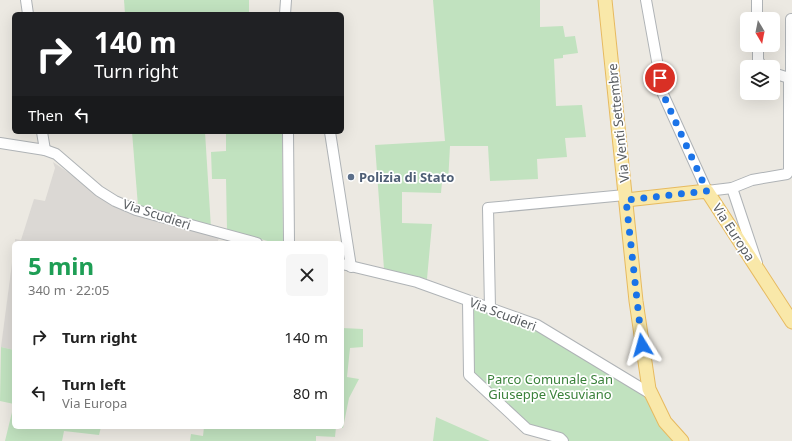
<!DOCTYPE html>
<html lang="en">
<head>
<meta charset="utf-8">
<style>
	:root { --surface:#fff; --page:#f6f6f6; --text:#222; --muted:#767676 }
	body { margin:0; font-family:"Noto Sans",sans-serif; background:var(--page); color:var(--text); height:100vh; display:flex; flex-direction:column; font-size:15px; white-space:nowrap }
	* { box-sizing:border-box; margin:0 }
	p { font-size:13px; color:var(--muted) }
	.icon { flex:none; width:22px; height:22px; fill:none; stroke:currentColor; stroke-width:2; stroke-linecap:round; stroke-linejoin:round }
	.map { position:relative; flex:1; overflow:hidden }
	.panel { position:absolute; left:12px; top:241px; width:332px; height:188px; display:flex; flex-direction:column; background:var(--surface); border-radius:6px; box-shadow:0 4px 16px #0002 }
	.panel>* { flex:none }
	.hud { position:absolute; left:12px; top:12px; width:332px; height:122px; border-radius:6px; box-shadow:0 4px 16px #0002; background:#202124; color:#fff; overflow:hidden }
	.needle { width:26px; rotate:170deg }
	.tools { position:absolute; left:740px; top:12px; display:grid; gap:8px }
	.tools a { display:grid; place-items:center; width:40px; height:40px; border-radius:6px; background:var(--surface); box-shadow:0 4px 16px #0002; font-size:20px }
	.pin { position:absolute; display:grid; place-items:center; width:34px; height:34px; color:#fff; margin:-17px; border:2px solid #fff; border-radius:50%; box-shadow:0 1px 4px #0007 }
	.me { position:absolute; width:44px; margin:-22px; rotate:352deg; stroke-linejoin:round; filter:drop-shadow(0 0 3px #0008) }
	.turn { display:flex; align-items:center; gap:14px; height:84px; padding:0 16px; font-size:18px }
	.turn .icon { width:52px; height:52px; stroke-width:2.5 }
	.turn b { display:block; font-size:28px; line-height:34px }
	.then { display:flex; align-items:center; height:38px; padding:0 16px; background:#0003; gap:8px; font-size:15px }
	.round { display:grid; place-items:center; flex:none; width:42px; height:42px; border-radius:6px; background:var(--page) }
	.head { display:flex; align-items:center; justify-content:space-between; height:68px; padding:0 16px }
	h1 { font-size:24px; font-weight:700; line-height:30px; color:#1e9e55 }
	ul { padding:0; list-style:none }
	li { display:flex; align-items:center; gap:12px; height:56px; padding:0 16px }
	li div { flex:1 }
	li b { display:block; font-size:15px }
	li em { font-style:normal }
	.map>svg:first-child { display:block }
	.industrial { fill:#dbd8d4 }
	.green { fill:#c1e2bf }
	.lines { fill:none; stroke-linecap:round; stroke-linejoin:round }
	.minor-casing { stroke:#afb3b6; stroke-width:12 }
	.major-casing { stroke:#e7ba5f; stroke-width:15 }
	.minor { stroke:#fff; stroke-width:10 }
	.major { stroke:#f9e8a9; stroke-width:13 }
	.route { stroke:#1a73e8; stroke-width:7; stroke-dasharray:0 12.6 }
	.service-dot { fill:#5c6f8a; stroke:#fff; stroke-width:1.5 }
	.labels { text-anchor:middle; stroke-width:3.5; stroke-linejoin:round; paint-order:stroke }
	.street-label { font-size:13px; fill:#5a5e62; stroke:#fff }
	.service-label { font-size:13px; font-weight:bold; fill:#4e5e75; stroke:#fff; text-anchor:start }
	.park-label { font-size:13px; fill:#3a813a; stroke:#fff }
</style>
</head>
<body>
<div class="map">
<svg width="792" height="441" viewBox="0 0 792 441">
	<rect width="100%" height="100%" fill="#ece9e2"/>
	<g class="industrial">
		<polygon points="53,162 127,213 219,238 217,243 15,243 15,239 21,240 34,199 45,201 55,168"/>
		<polygon points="14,248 14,350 1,347"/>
	</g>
	<g class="green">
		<polygon points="124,0 249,0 249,12 125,14"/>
		<polygon points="433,0 540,0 540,27 563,26 565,37 575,36 578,53 563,55 563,58 554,59 556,106 582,105 586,137 565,138 567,157 537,159 538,179 490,181 488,146 450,146 448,183 442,182 441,193 402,192 402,223 432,224 427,279 384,269 375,145 445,141"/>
		<polygon points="132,132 205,132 211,228 138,206"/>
		<polygon points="226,132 282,132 283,243 275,243 227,230 226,179 212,179 211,152 226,151"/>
		<polygon points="471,304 536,328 649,396 678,441 567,441 528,426 471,374"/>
		<polygon points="342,328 363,329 363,347 350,348 347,377 359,379 349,398 343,428 336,427 335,437 316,436 316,441 190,441 191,434 203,436 204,427 342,427"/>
		<polygon points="1,347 14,350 14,427 101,427 99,435 64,431 62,441 5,441 14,404 0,401"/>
		<polygon points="436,417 490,441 433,441"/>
	</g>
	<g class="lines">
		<defs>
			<g id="minor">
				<polyline points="26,0 28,14"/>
				<polyline points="646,0 663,94 707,191 732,188 752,180 787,174 789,170 789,78 773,73"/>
				<polyline points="757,0 757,19"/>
				<polyline points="285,14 286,0"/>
				<polyline points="758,45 758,60 762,67"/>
				<polyline points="789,78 791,74 791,19"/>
				<polyline points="42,132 45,150"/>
				<polyline points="288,132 289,243"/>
				<polyline points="330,132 351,267"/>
				<polyline points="0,143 45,150 56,154 99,191 115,201 136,210 257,243"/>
				<polyline points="732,188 757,263"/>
				<polyline points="342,264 417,282 537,325 651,394"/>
				<polyline points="468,301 469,375 527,429 560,438 563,441"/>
				<polyline points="490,308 488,208 625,195"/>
			</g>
			<g id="major">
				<polyline points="605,0 636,301 649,389 665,422 682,441"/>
				<polyline points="626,200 707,191 792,322"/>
			</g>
		</defs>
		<use href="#minor" class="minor-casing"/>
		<use href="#major" class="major-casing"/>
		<use href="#minor" class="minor"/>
		<use href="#major" class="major"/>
	</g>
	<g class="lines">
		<polyline class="route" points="642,345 626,200 707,191 663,94 660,78"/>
	</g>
	<circle class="service-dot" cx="351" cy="177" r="4"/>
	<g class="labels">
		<g class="street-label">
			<text transform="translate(618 123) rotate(-96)" y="5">Via Venti Settembre</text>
			<text transform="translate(157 214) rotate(18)" y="5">Via Scudieri</text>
			<text transform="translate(734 232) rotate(57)" y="5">Via Europa</text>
			<text transform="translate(503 314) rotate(21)" y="5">Via Scudieri</text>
		</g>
		<g class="service-label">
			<text x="359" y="182">Polizia di Stato</text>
		</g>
		<g class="park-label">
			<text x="550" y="384">Parco Comunale San<tspan x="550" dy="15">Giuseppe Vesuviano</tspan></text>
		</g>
	</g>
</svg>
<div class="tools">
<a><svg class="needle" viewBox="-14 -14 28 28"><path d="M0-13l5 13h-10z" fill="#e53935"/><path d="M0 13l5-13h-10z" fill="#767676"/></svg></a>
<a><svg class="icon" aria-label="layers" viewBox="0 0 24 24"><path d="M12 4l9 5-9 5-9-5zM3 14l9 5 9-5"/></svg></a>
</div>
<div class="pin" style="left:660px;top:78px;background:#d93025"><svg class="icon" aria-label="arrive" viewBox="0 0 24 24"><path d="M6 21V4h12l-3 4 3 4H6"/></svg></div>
<svg class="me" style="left:642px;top:345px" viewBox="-20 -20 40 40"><path d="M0-17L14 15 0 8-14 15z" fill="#1a73e8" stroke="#fff" stroke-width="4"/></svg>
<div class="hud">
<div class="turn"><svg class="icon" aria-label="right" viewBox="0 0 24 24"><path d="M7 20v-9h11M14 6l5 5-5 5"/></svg><div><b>140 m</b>Turn right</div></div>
<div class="then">Then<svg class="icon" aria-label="left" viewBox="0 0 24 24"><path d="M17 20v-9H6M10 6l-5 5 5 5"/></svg></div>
</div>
<section class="panel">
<div class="head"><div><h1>5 min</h1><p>340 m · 22:05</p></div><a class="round"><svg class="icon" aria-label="close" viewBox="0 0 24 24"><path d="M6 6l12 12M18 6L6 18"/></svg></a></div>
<ul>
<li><svg class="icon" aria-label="right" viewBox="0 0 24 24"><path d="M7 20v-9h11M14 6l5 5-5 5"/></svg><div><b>Turn right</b></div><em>140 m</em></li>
<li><svg class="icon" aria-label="left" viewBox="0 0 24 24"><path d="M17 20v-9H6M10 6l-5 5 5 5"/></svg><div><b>Turn left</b><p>Via Europa</p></div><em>80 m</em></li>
</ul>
</section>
</div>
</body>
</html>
